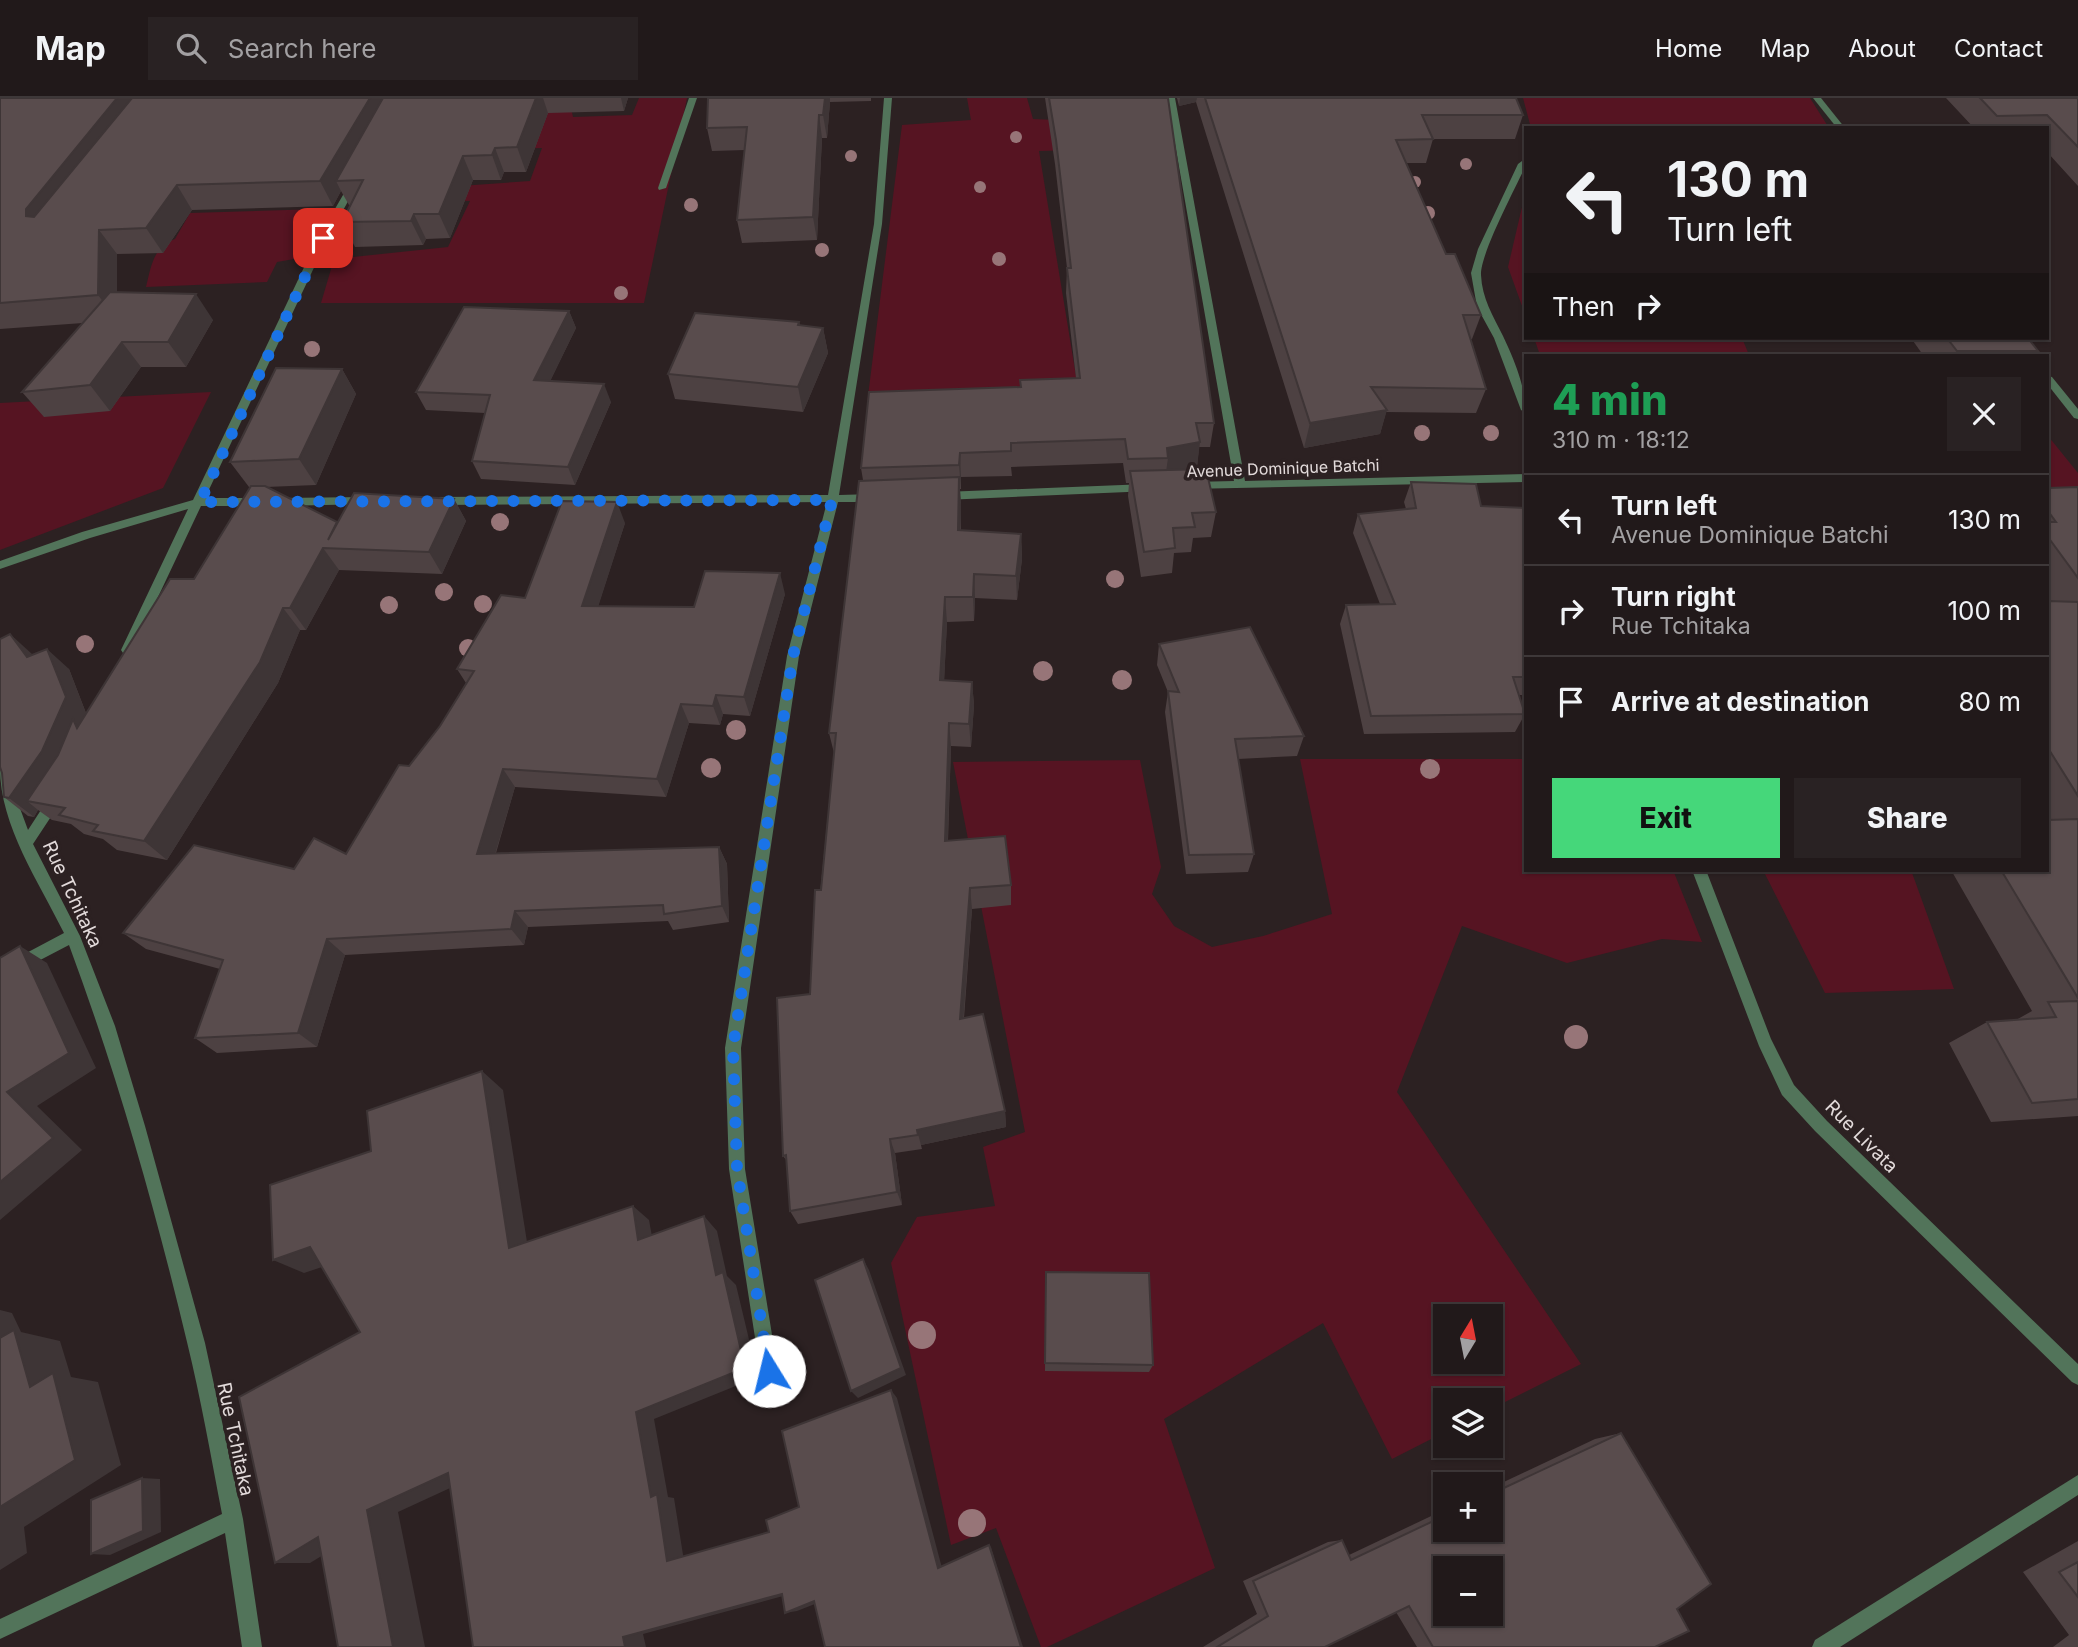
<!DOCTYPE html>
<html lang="en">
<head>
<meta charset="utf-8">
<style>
	:root { --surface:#21191a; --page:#292223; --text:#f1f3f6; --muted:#a2a0a2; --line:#3e3839; --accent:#45d77a }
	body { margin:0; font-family:Inter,sans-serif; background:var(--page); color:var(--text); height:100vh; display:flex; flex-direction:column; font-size:26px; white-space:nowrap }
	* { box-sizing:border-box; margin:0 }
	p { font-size:23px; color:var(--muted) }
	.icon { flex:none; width:38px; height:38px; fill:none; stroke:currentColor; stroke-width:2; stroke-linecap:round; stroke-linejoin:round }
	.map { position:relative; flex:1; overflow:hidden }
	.details { position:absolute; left:1524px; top:256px; width:525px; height:518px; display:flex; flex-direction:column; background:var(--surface); border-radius:0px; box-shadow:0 2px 5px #0004,0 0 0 2px var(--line) }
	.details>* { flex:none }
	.banner { position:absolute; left:1524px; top:28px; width:525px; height:214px; border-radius:0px; box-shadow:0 2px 5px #0004,0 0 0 2px var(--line); background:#21191a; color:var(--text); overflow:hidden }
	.needle { width:46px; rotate:10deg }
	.tools { position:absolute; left:1433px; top:1206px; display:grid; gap:14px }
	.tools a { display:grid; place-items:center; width:70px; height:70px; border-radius:0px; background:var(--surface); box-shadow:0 2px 5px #0004,0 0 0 2px var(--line); font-size:35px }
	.pin { position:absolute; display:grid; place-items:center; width:60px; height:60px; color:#fff; margin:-30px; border-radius:14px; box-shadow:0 4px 10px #0006 }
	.me { position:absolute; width:77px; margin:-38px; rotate:351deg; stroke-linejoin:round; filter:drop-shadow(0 0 5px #0008) }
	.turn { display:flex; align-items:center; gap:24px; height:147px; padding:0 28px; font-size:32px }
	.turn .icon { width:91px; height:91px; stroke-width:2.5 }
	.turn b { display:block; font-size:49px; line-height:60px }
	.then { display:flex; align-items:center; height:66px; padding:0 28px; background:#0003; gap:14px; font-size:26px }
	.round { display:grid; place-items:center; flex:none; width:74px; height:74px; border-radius:0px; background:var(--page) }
	.head { display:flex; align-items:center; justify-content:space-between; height:119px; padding:0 28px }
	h1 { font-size:42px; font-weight:800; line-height:52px; color:#1e9e55 }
	.button { display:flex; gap:14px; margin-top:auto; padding:14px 28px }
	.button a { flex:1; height:80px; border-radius:0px; background:var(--accent); color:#111; font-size:28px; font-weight:800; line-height:80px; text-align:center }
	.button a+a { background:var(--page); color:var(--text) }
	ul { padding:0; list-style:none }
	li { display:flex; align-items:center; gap:21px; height:91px; padding:0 28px; border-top:2px solid var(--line) }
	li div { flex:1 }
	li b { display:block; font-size:26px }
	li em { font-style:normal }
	header { display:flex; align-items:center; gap:42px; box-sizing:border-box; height:98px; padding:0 35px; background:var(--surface); border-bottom:2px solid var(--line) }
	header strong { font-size:33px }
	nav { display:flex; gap:38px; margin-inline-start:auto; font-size:24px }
	.search { width:490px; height:63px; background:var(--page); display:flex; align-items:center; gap:18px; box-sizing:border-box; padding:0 24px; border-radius:0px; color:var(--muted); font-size:26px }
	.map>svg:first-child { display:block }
	.green { fill:#561422; fill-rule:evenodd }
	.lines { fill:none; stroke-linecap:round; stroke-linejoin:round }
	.street { fill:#52745a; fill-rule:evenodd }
	.tree { fill:#977578 }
	.wall { fill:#4d4142 }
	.shaded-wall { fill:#3e3536 }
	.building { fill:#594c4d; stroke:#3e3536; stroke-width:2; fill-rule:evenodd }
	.route { stroke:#1a73e8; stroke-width:12; stroke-dasharray:0 21.6 }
	.labels { text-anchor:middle; stroke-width:7; stroke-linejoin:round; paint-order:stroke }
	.far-street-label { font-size:16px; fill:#e2dada; stroke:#2c2122 }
	.street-label { font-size:19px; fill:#e2dada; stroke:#2c2122 }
</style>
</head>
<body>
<header>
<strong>Map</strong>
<div class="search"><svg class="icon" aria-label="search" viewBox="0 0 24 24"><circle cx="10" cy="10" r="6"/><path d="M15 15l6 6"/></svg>Search here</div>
<nav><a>Home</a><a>Map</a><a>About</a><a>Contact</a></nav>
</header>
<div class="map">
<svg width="2078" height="1549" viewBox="0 0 2078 1549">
	<rect width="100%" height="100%" fill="#2c2122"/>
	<g class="green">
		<polygon points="414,0 571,10 573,19 632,17 639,0 687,0 644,205 321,205 334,161 448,149 470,103 369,100 460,88 530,83 542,50 391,53"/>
		<polygon points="967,0 1027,0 1033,21 1101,24 1154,50 1039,53 1078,290 867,306 902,27 971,22"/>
		<polygon points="1523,0 1810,0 1829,30 1531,30"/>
		<polygon points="1526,92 1526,219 1508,169"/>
		<path d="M 321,111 L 294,161 L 277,164 L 267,184 L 146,189 C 151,169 153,149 175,141 L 190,115 Z"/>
		<polygon points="1534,240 1742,240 1749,257 1540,257"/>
		<polygon points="211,294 163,390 0,452 0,305"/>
		<polygon points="2048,338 2078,375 2078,508 2048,509"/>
		<path d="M 1300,661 L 1526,661 L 1526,772 L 1673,772 L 1702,844 L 1662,841 L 1567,865 L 1462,828 L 1397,994 L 1581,1266 L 1491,1311 L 1491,1302 L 1446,1302 L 1445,1334 L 1392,1361 L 1323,1225 L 1164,1321 L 1215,1470 L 1047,1549 L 1041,1549 L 996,1430 L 951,1447 L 891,1165 L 917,1119 L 995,1108 L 983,1049 L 1025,1034 L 953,664 L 1140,662 L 1161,769 L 1152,796 L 1174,828 L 1212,849 L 1263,838 L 1332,816 ZM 1446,1218 L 1491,1218 L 1491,1264 L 1446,1264 Z"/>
		<polygon points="1763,772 1911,772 1954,891 1825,895"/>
	</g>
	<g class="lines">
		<g class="street">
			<polygon points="689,0 697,0 666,90 659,92 658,90"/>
			<polygon points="884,0 892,0 882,126 839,397 874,396 880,400 874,404 838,404 799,558 741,950 745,1071 782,1298 779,1304 773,1307 767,1304 764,1298 729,1071 725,950 787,558 827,404 436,407 430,403 436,399 828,397 874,126"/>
			<polygon points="1167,0 1175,0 1245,383 1526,376 1526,384 1188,391 1187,388 1192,384 1234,383"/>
			<polygon points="1813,0 1821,0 1845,30 1837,30"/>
			<path d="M 1522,63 L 1526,67 C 1516,89 1480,156 1481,177 C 1482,200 1493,218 1503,238 C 1514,261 1526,290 1526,315 L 1521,312 L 1494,240 L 1477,209 L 1471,175 L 1478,151 L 1518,66 Z"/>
			<polygon points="354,82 358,85 328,140 205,400 258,400 264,404 258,408 201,408 133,552 127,557 123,555 121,552 188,411 90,440 0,471 0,463 82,434 193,402 318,140 350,85"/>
			<polygon points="2048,278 2052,279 2078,311 2078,321 2074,320 2048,287"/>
			<polygon points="1147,386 1153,390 1151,393 944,402 938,398 944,394"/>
			<polygon points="367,399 373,403 371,406 279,408 273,404 279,400"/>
			<path d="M 0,670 L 7,675 L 28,732 L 50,698 L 60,698 L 62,702 L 33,746 L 80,838 L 115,928 L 145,1028 L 205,1245 L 243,1421 L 262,1549 L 242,1549 L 225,1435 L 0,1541 L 0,1521 L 222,1416 C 211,1359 201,1301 187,1244 C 155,1110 117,976 69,847 L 0,883 L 0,869 L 64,835 C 39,784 0,728 0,670 Z"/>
			<polygon points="1692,772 1706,772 1771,941 1794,987 1827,1023 2078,1266 2078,1287 2072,1284 1815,1033 1782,997 1759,948"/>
			<polygon points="2078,1377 2078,1397 1840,1549 1812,1549 1815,1542"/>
		</g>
	</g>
	<g class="tree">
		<circle cx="1016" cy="39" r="6"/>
		<circle cx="851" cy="58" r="6"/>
		<circle cx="1466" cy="66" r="6"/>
		<circle cx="1415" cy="84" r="6"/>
		<circle cx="980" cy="89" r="6"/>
		<circle cx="691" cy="107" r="7"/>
		<circle cx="1428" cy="115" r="7"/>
		<circle cx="822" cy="152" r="7"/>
		<circle cx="999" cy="161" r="7"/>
		<circle cx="621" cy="195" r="7"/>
		<circle cx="312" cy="251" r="8"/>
		<circle cx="1422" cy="335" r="8"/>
		<circle cx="1491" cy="335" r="8"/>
		<circle cx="500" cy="424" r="9"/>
		<circle cx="1115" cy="481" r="9"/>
		<circle cx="444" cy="494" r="9"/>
		<circle cx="483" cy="506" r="9"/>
		<circle cx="389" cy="507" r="9"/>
		<circle cx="85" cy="546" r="9"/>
		<circle cx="468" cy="550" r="9"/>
		<circle cx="1043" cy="573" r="10"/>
		<circle cx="1122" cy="582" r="10"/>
		<circle cx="736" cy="632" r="10"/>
		<circle cx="711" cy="670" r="10"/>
		<circle cx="1430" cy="671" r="10"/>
		<circle cx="1576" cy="939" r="12"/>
		<circle cx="922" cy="1237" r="14"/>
		<circle cx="972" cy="1425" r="14"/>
	</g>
	<g class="wall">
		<polygon points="0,0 628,0 624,13 548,15 526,74 504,74 501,82 473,82 450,140 426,141 423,147 355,149 342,124 350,107 349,107 341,93 333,108 192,112 163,155 117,156 117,194 213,222 186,269 141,269 110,313 44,319 22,294 83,225 0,231"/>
		<polygon points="708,0 871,0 871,3 830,4 827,40 822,40 817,142 742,145 737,122 745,52 712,53 707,30"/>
		<polygon points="1045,0 1168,0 1214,325 1210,349 1199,349 1197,369 1179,372 1216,414 1211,439 1193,440 1191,454 1174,455 1172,475 1141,479 1128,398 1129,385 1126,385 1123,365 1011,369 1012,378 961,379 961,391 960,391 961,432 1021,436 1022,461 1017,502 975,500 974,523 947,524 944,583 972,584 974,607 971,649 951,648 948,743 1011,787 1011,807 972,811 964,920 1005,1013 1006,1029 921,1047 922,1051 895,1055 902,1107 798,1126 790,1113 787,1063 783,1058 810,896 834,655 829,635 863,382 861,370 1021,289 1076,280 1066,195 1067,170 1055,66"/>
		<polygon points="1177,0 1516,0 1523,17 1515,41 1433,41 1426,65 1406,65 1446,156 1481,217 1472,241 1471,241 1486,291 1476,315 1386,314 1380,336 1304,350 1196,4 1179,8"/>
		<polygon points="1946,0 2078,0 2078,88 2048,55 2048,30 1974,30"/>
		<polygon points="569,213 576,230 550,283 611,304 575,387 481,381 472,363 485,315 426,312 416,294"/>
		<polygon points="799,224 800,227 823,230 828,255 803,314 675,301 668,276"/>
		<polygon points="1911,240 2028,240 2038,253 2035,257 1923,257"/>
		<polygon points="342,271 356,296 316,387 266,389 337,424 454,401 466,423 442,476 339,472 306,532 300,532 278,585 167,762 117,752 103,741 84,736 71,726 52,722 38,712 34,719 28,718 4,699 33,557 69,571 86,615 194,481 250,389 249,389 230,364"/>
		<polygon points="1411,384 1481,408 1526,410 1526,597 1519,597 1525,616 1515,634 1364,636 1340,526 1346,507 1380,506 1353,435 1358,416 1406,411 1404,404"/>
		<polygon points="2078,389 2078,1018 1991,1024 1949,945 1987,924 2016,922 2032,913 1951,772 2048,772 2048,413"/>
		<polygon points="625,425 598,508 694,509 785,496 750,618 723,616 720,627 689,625 666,699 515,689 496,755 719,749 727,766 729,824 673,832 668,823 528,829 524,847 345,857 317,949 217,955 195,940 220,871 146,851 123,835 294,771 346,756 409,668 440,628 466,585 457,571 525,500"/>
		<polygon points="1159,546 1304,638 1297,658 1238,661 1254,756 1248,774 1186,776 1165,614 1168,594 1157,567"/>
		<polygon points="1046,1174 1153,1267 1149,1274 1045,1273"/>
		<polygon points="1621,1335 1677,1511 1655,1549 1417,1549 1396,1514 1325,1549 1203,1549 1257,1516 1243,1483 1328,1444 1342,1442 1349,1457 1446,1411 1446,1432 1491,1432 1491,1390 1595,1341"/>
		<polygon points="2078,1443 2078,1549 2053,1549 2069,1537 2023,1474"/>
	</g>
	<g class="shaded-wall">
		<polygon points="117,0 136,0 44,143 26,118 26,111"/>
		<polygon points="370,0 395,0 336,83 341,93 333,108 320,83"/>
		<polygon points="536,0 543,0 548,15 526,74 517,49"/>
		<polygon points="621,0 628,0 624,13"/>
		<polygon points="825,0 830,0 830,4 827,40 823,17"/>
		<polygon points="1180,0 1197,0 1196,4 1179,8"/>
		<polygon points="819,17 822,40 817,142 813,119"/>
		<polygon points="495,50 504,74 501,82 492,57"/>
		<polygon points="463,58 473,82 450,140 439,116"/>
		<polygon points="177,87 192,112 163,155 146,130"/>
		<polygon points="414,116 426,141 423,147 411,123"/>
		<polygon points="99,132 117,156 117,222 98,197"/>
		<polygon points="196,196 213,222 186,269 168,244"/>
		<polygon points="569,213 576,230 542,300 534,282"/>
		<polygon points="823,230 828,255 803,314 798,289"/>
		<polygon points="122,244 141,269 110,313 90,287"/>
		<polygon points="342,271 356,296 316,387 299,361"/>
		<polygon points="604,286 611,304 575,387 568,369"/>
		<polygon points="1387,312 1380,336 1304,350 1310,325"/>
		<polygon points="1200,344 1197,369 1166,374 1168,360 1167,350"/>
		<polygon points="960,355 961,379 961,391 959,367"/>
		<polygon points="959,379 961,404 960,457 958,432"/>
		<polygon points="454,401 466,423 442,476 429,454"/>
		<polygon points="617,404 625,425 592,528 582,508"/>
		<polygon points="1021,436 1022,461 1017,502 1016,478"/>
		<polygon points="323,450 339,472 306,532 290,510"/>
		<polygon points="780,475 785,496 750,618 744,599"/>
		<polygon points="974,476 975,500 974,523 973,499"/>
		<polygon points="945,499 947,524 943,606 940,582"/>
		<polygon points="283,510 300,532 278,585 167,762 144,743"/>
		<polygon points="10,536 32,556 27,559"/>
		<polygon points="47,551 69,571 87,618 27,703 38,712 34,719 9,700"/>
		<polygon points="972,584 974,607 971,649 969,626"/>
		<polygon points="716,597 723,616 720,627 713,608"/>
		<polygon points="681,606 689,625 666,699 657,681"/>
		<polygon points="949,625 951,648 947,764 945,743"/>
		<polygon points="503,671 515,689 490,773 477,756"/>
		<polygon points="719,749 727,766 729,824 722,808"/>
		<polygon points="970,790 972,811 962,938 960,921"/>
		<polygon points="515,813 528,829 524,847 511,831"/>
		<polygon points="327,841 345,857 317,949 298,935"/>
		<polygon points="20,848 47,865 96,970 37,1008 82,1052 0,1122 0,1084"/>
		<polygon points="482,973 503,992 530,1163 509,1150"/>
		<polygon points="1005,1013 1006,1029 921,1047 922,1051 917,1032"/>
		<polygon points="890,1041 895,1055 902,1107 897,1094"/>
		<polygon points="633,1108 649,1122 655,1155 638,1142"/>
		<polygon points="704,1118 717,1133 727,1178 736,1187 758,1279 654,1321 668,1399 674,1400 684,1463 667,1463 651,1399 636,1314 716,1177"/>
		<polygon points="310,1149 340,1163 304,1175 273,1162"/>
		<polygon points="863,1161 869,1172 906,1277 858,1300 851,1293"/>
		<polygon points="0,1212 12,1215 21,1234 60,1243 71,1279 98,1284 121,1367 24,1429 27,1455 0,1472 0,1409 30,1289 0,1253"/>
		<polygon points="891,1292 897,1300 942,1470 938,1470"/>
		<polygon points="448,1375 474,1379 398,1414 425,1549 393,1549 367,1412"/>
		<polygon points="142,1380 160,1381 161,1434 110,1457 91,1456"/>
		<polygon points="318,1439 351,1440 310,1465 275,1465"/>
		<polygon points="989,1447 991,1449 1023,1549 1021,1549"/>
		<polygon points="794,1495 643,1536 646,1549 625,1549 623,1539 782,1496"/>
		<polygon points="825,1502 797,1513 785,1515 814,1503"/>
	</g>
	<g class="building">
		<polygon points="0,0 117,0 26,111 26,118 34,119 132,0 370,0 320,83 177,87 146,130 99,132 98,197 0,205"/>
		<polygon points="383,0 536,0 517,49 495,50 492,57 463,58 439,116 414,116 411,123 342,124 363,82 336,83"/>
		<polygon points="708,0 825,0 823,17 819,17 813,119 737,122 747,29 707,30"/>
		<polygon points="1049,0 1168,0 1214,325 1196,325 1200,344 1167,350 1168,360 1128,361 1125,341 1011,345 1011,353 960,355 959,367 861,370 869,294 1021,289 1020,282 1080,280 1067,170 1071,170 1056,42"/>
		<polygon points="1205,0 1516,0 1523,17 1422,17 1433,41 1396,42 1446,156 1455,156 1481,217 1463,217 1486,291 1371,289 1387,312 1310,325"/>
		<polygon points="1980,0 2078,0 2078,49 2047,17 1997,18"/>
		<polygon points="110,194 196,196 168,244 122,244 90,287 22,294"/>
		<polygon points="464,209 569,213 534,282 604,286 568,369 472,363 490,297 416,294"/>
		<polygon points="695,215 799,224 798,227 823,230 798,289 668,276"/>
		<polygon points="1947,240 2028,240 2038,253 1957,253"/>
		<polygon points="276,270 342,271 299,361 230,364"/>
		<polygon points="1206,371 1216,414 1192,415 1195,429 1173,430 1175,450 1144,454 1130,373"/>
		<polygon points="959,379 958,432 1021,436 1016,478 974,476 973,499 945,499 940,582 972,584 969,626 949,625 945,743 1005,738 1011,787 970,790 960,921 983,916 1005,1013 917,1032 918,1037 890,1041 897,1094 790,1113 786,1057 783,1058 777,900 810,896 815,792 821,792 836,635 829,635 859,383"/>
		<polygon points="1411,384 1476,386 1481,408 1526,410 1526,579 1513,579 1525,616 1371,618 1346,507 1395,506 1358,416 1416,410"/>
		<polygon points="251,388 265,388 337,424 328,442 354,395 454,401 429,454 323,450 290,510 283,510 260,564 144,743 93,733 98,727 59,717 65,710 27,703 58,657 73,621 77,630 170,481 194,481"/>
		<polygon points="2078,389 2078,480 2048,439 2048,424 2056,424 2048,413 2048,390"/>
		<polygon points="562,403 617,404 582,508 694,509 705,473 780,475 744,599 716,597 713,608 681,606 657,681 503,671 477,756 719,749 722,808 664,816 663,807 515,813 511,831 327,841 298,935 195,940 223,862 123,835 194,747 294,771 314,740 346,756 399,667 409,668 440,628 474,573 457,571 501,497 525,500"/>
		<polygon points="2048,503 2078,504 2078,698 2048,650"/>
		<polygon points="1250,529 1304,638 1235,641 1254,756 1189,757 1168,593 1179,594 1159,546"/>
		<polygon points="10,536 27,559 47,551 66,599 42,653 9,700 4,699 2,675 0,669 0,541"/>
		<polygon points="2078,721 2078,900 2001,772 2048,772 2048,722"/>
		<polygon points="20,848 69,955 7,994 53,1040 0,1084 0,860"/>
		<polygon points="2078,903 2078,1001 2032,1005 1987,924 2056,919 2048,904"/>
		<polygon points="482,973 509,1150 633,1108 638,1142 704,1118 716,1177 723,1174 745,1270 636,1314 651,1399 657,1396 667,1463 769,1434 766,1422 799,1409 782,1333 891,1292 938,1470 989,1447 1021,1549 825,1549 814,1503 785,1515 782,1496 623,1539 625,1549 473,1549 448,1375 367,1412 393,1549 338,1549 318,1439 275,1465 239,1299 360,1234 310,1149 273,1162 270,1087 371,1053 367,1013"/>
		<polygon points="863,1161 901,1270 851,1293 815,1182"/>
		<polygon points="1046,1174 1149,1175 1153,1267 1045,1265"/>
		<polygon points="14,1232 30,1289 53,1275 75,1362 0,1409 0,1240"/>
		<path d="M 1621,1335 L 1711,1486 L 1677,1511 L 1689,1533 L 1655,1549 L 1433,1549 L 1409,1508 L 1325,1549 L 1217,1549 L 1268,1518 L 1253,1483 L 1342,1442 L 1351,1462 L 1446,1417 L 1446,1432 L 1491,1432 L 1491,1396 ZM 1446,1470 L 1491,1470 L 1491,1516 L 1446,1516 Z"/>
		<polygon points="142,1380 143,1433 91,1456 91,1402"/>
		<polygon points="2078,1464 2078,1499 2059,1474"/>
	</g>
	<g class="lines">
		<polyline class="route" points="323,140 200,404 832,402 793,558 733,950 737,1071 769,1273"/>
	</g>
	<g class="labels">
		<g class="far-street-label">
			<text transform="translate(1283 370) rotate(-2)" y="6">Avenue Dominique Batchi</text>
		</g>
		<g class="street-label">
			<text transform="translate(73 796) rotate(65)" y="7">Rue Tchitaka</text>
			<text transform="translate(1862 1038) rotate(45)" y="7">Rue Livata</text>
			<text transform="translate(236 1341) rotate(78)" y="7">Rue Tchitaka</text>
		</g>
	</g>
</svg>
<div class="tools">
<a><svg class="needle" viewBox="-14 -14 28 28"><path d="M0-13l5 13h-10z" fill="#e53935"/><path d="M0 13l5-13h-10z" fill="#a2a0a2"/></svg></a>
<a><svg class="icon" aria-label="layers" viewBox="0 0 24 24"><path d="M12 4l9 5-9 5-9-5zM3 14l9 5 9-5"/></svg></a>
<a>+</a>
<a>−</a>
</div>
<div class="pin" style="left:323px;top:140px;background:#d93025"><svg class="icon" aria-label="arrive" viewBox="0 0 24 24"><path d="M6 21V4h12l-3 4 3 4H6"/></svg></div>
<svg class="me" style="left:769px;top:1273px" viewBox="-20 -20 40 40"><circle r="19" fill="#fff"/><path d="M0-13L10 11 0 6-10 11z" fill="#1a73e8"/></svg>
<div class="banner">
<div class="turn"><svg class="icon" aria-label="left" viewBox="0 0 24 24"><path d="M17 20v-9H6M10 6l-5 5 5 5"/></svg><div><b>130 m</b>Turn left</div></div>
<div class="then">Then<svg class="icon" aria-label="right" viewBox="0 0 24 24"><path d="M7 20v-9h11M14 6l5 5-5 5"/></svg></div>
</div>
<section class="details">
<div class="head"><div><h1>4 min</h1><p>310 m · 18:12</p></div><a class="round"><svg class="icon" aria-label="close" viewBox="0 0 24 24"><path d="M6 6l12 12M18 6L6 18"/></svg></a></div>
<ul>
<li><svg class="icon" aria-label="left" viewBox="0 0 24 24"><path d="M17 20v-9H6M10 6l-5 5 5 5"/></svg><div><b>Turn left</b><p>Avenue Dominique Batchi</p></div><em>130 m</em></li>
<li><svg class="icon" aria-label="right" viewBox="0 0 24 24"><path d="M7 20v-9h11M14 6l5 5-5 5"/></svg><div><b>Turn right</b><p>Rue Tchitaka</p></div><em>100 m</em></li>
<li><svg class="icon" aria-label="arrive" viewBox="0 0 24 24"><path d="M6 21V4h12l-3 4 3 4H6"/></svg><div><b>Arrive at destination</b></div><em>80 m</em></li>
</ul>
<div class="button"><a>Exit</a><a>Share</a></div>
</section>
</div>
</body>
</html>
